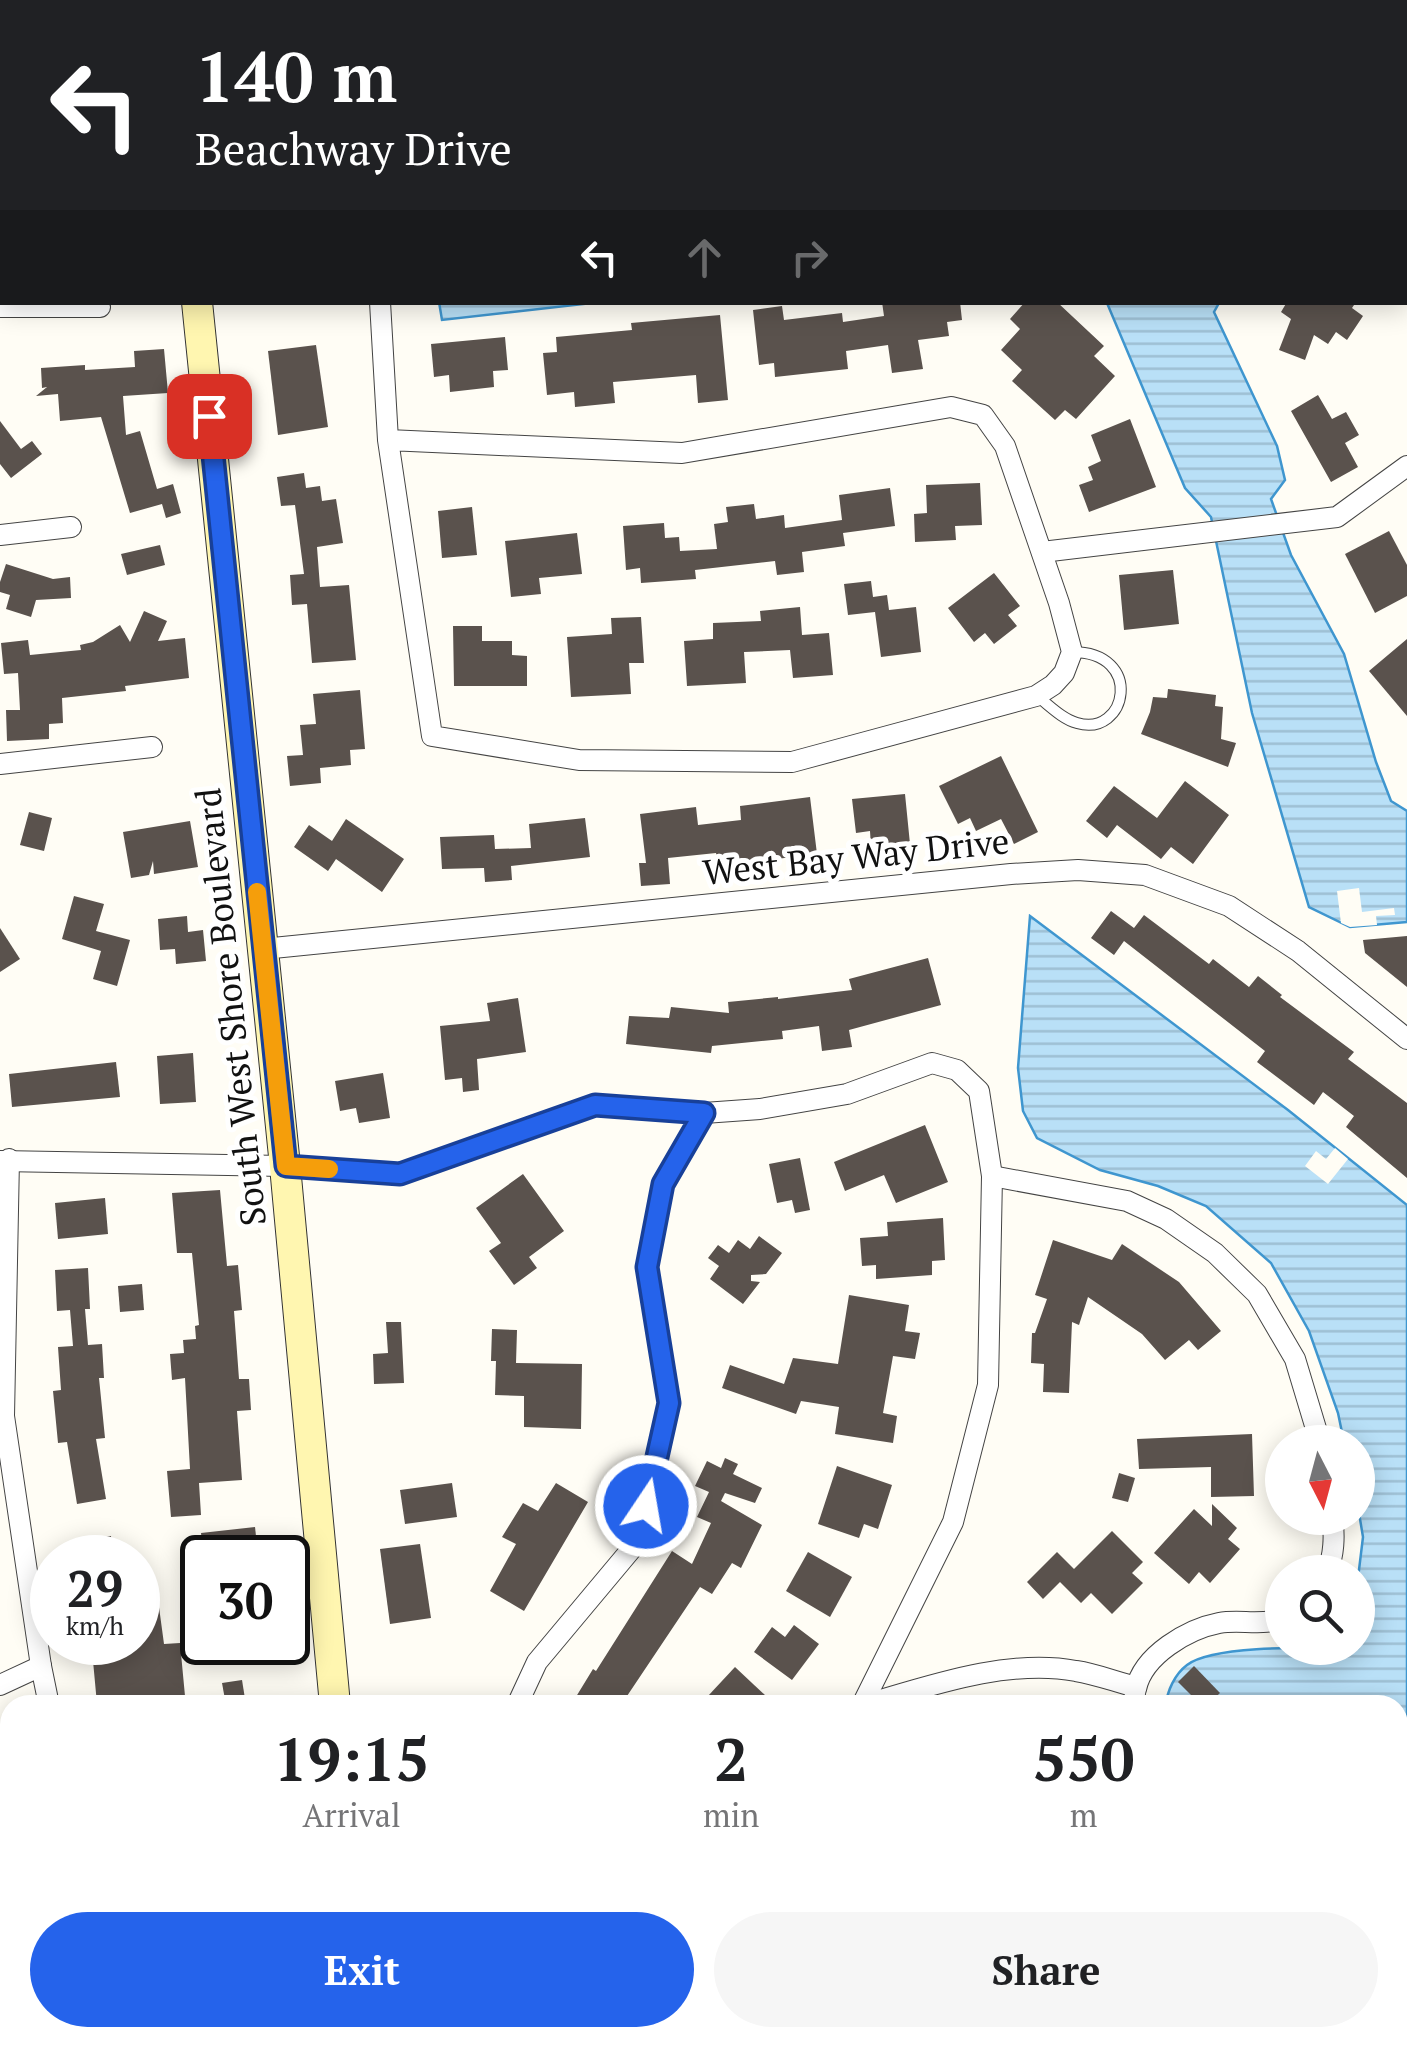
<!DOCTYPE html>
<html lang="en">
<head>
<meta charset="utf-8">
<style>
	:root { --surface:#fff; --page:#f6f6f6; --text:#202124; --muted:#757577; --accent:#2563eb }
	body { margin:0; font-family:"PT Serif",serif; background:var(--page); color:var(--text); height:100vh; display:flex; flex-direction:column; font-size:38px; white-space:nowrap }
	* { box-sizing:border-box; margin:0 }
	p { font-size:32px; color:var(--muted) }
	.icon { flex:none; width:55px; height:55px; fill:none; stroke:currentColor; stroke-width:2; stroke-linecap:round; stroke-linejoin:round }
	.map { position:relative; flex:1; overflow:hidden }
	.side { position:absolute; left:0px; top:1695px; width:1408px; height:352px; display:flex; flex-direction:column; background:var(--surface); border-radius:30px 30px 0 0; box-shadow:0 5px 25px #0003 }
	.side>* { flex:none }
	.guide { position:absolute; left:0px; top:0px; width:1408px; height:305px; box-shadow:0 5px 25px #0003; background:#202124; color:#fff; overflow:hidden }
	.needle { width:65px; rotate:174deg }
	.buttons { position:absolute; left:1265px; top:1425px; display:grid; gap:20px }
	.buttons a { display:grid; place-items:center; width:110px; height:110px; border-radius:50%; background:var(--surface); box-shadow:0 5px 25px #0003; font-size:50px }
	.speed { position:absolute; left:30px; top:1535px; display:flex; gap:20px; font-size:50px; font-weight:700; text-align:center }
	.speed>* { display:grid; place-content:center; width:130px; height:130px; border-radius:50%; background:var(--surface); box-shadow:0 5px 25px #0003; line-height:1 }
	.speed small { font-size:25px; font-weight:400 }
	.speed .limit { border:5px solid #111; border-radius:15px; background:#fff; color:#111 }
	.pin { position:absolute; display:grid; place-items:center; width:85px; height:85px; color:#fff; margin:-42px; border-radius:20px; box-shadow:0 5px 15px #0006 }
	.me { position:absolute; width:110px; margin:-55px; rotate:12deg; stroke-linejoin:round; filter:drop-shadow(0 0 8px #0008) }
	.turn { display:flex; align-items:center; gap:35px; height:210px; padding:0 30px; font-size:45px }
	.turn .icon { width:130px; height:130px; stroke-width:2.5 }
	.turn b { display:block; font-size:70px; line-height:85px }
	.lanes { display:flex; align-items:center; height:95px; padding:0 30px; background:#0003; justify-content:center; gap:50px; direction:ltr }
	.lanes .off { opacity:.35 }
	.eta { display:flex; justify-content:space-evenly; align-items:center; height:170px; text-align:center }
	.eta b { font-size:60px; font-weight:700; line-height:70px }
	.button { display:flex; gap:20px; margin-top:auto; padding:20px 30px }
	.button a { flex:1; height:115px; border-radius:60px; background:var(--accent); color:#fff; font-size:40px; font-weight:700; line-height:115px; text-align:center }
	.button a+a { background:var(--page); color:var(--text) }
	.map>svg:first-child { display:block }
	.water { fill:url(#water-rules); stroke:#3f96cf; stroke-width:2.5 }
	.pier { fill:#fffdf5 }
	.building { fill:#5a524d }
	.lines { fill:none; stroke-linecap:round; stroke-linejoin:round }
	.lane-casing { stroke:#444; stroke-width:12 }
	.street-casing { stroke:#444; stroke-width:22 }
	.secondary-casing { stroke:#333; stroke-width:32 }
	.lane { stroke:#fff; stroke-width:10 }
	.street { stroke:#fff; stroke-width:20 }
	.secondary { stroke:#fff6b0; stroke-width:30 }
	.route-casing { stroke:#184099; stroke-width:25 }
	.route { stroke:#2563eb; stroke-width:18 }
	.slow { stroke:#f59e0b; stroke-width:18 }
	.labels { text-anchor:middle; stroke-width:10; stroke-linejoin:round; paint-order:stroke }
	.street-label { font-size:35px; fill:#111; stroke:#fff }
</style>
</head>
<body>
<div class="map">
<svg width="1407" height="2046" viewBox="0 0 1407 2046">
	<defs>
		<pattern id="water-rules" width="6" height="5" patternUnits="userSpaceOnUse" patternTransform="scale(2.5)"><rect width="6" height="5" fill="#b9e0f7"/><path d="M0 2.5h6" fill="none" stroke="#9ebfd3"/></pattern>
	</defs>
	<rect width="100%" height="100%" fill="#fffdf5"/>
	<g class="water">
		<polygon points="439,302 593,302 593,303 442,320"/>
		<polygon points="1107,303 1219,303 1214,312 1277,446 1285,480 1271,499 1291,555 1344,654 1376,762 1391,801 1407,811 1407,922 1350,927 1309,907 1252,713 1211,517 1185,488"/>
		<path d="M 1030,916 L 1288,1110 L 1407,1205 L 1407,1837 L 1398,1839 L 1398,1705 L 1166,1705 C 1167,1691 1175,1674 1187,1665 C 1215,1644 1320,1648 1358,1648 L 1358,1578 L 1363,1537 L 1358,1507 L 1358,1442 L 1344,1442 L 1338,1413 L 1309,1331 L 1271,1263 L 1206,1206 L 1158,1186 L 1100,1170 L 1037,1138 L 1023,1111 L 1018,1068 Z"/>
		<polygon points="944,2038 1090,2038 1079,2046 937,2046"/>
	</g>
	<g class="pier">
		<polygon points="1359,888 1362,912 1394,908 1395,915 1376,916 1377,925 1350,927 1341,923 1337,891"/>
		<polygon points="1335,1148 1348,1159 1328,1184 1305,1166 1316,1151 1326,1159"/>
	</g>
	<g class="building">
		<polygon points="882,302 960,302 962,320 947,322 949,336 918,340 923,369 892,373 888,345 846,351 848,369 775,377 774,363 759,365 753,310 782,306 784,320 842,313 843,322 884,316"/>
		<polygon points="1025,302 1057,302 1104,346 1094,356 1115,376 1076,419 1065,410 1055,420 1012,381 1022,370 1001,350 1020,329 1010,319"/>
		<polygon points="1287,302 1356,302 1352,308 1363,316 1347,340 1336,332 1328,344 1314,335 1305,360 1279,350 1291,319 1281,312"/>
		<polygon points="720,315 728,400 698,403 696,375 613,382 615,403 575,407 574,392 547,395 543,353 557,352 556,337 632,330 631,323"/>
		<polygon points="505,337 508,370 493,371 494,387 450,392 449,375 434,377 431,344"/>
		<polygon points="316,345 328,427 278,435 268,351"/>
		<polygon points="164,349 168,393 123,396 126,435 140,431 157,489 173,484 181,513 166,518 162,504 130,513 101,417 60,421 58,394 36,396 47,387 42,388 41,368 85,365 85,370 135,367 134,351"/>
		<polygon points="1318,395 1332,419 1346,412 1359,435 1345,443 1358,467 1331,482 1291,411"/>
		<polygon points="1130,419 1156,487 1089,512 1079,485 1093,480 1088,467 1101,461 1091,435"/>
		<polygon points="0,421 21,449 32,441 42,454 11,478 0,464"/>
		<polygon points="304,473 306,488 320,486 322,501 336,499 343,543 317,547 320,587 349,585 356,660 312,663 307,604 292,605 290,575 304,574 295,505 281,506 277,477"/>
		<polygon points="980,483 982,525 955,526 956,540 915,542 914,514 927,513 926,485"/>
		<polygon points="890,488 895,526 843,533 845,546 802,552 804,572 777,575 775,561 695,570 696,579 641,583 640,568 626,570 623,526 664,523 665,538 679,537 680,551 717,549 714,524 728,522 726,507 754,504 756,519 784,515 785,528 842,520 839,495"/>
		<polygon points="472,507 477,555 442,558 438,511"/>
		<polygon points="1389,531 1407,565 1407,596 1375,613 1345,554"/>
		<polygon points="577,533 582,574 539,578 541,594 511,597 505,541"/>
		<polygon points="160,545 165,565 127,575 121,554"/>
		<polygon points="6,564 53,579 70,577 71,598 36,600 31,617 6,609 10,595 0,592 0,582"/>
		<polygon points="1173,570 1179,624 1124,630 1119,575"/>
		<polygon points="994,573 1020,606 1008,615 1017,626 994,644 985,633 974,642 948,608"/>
		<polygon points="871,581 873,597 887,595 889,610 916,607 921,652 881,657 875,612 848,615 844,584"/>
		<polygon points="800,607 802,635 829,633 833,675 793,678 790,650 744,652 746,683 687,686 684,641 713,639 713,623 761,621 760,611"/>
		<polygon points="144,611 167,621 158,641 185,638 189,678 125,686 126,691 62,698 63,723 49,724 49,739 7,741 6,710 20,710 18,673 4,674 1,643 28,640 30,655 81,650 80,645 93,642 120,625 130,642"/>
		<polygon points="641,617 644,663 629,663 631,694 571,697 567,637 612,634 611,618"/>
		<polygon points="453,626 482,626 482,641 512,641 512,655 527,656 527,686 454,686"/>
		<polygon points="1407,639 1407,716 1369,671"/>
		<polygon points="1168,689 1216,695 1215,706 1223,707 1221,739 1236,743 1228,767 1141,734 1150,712 1153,697 1167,698"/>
		<polygon points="360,690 365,749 350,750 351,765 320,768 321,783 290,786 287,756 303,755 300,725 316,724 313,694"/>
		<polygon points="1001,756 1038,832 1014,844 1001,819 976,831 970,818 958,824 939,786"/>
		<polygon points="1185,781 1229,815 1193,864 1171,847 1161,859 1117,825 1107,838 1086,821 1114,786 1157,818"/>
		<polygon points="905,794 910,844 871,847 870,831 856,833 852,799"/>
		<polygon points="810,797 817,854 760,861 762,875 720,880 716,853 668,858 670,884 641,886 639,863 646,863 640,814 696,807 698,825 741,820 740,806"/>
		<polygon points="29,812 52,818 44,851 20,845"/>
		<polygon points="585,818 590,857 511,866 512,880 485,882 484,868 442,869 440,837 494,835 495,849 531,848 529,824"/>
		<polygon points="346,819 404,859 382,892 336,859 328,871 294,847 309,825 332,841"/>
		<polygon points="190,821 198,867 154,874 153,861 149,875 131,878 123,832"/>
		<polygon points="74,896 104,904 96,931 130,940 117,986 93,979 101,951 62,939"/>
		<polygon points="1111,911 1134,928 1144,915 1209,964 1213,959 1249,987 1258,976 1282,995 1280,997 1354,1052 1348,1059 1407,1103 1407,1178 1346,1127 1354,1116 1323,1092 1314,1105 1257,1062 1265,1051 1124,941 1114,955 1091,938"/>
		<polygon points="187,916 188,932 203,930 206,961 176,964 175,949 160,950 158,919"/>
		<polygon points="0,928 20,959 0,972"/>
		<polygon points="1407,936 1407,987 1365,953 1363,940"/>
		<polygon points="928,958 941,1005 849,1030 852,1047 822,1051 819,1026 782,1031 783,1039 712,1046 711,1053 626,1044 629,1016 669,1018 671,1007 729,1013 728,1002 778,997 778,999 852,990 849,979"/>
		<polygon points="518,998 526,1052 477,1059 479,1090 463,1092 462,1078 445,1080 440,1026 490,1021 487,1003"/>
		<polygon points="193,1053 196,1102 160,1104 157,1056"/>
		<polygon points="116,1062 120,1097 12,1107 9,1074"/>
		<polygon points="383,1073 390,1118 359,1123 356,1108 340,1111 335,1081"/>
		<polygon points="925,1125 948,1182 896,1203 884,1175 845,1191 834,1162"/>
		<polygon points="800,1158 810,1210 795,1213 792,1200 777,1203 769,1164"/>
		<polygon points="523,1174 564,1231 529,1257 537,1268 514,1285 489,1251 501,1243 476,1208"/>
		<polygon points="220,1190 227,1266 238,1265 242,1310 234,1311 239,1379 249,1379 251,1410 237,1411 242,1480 199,1483 201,1515 171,1517 167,1471 190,1469 185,1378 172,1380 170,1354 184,1353 183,1340 196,1339 195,1326 199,1325 192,1253 177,1253 172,1193"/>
		<polygon points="105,1198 108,1234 58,1239 55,1203"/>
		<polygon points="943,1218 945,1260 932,1261 932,1275 876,1279 876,1265 862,1266 860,1238 888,1236 887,1222"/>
		<polygon points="759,1236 782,1253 766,1274 751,1275 751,1281 760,1282 743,1304 710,1279 719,1266 708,1258 718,1245 729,1253 738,1240 750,1249"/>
		<polygon points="1053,1240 1112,1260 1122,1244 1179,1282 1221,1331 1198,1350 1189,1340 1165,1360 1142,1334 1088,1297 1079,1325 1072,1322 1069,1393 1043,1392 1044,1364 1031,1363 1032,1333 1035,1333 1047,1299 1035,1295"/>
		<polygon points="88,1268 90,1309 85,1309 88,1345 102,1344 104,1378 99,1378 105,1438 96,1439 106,1499 77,1504 67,1442 58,1443 53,1391 61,1390 58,1347 73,1346 70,1310 57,1311 55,1270"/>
		<polygon points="142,1284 144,1310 120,1312 118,1286"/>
		<polygon points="849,1295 909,1305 905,1331 920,1333 915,1359 893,1356 883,1413 897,1416 893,1443 835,1434 839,1407 801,1401 796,1414 722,1388 730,1365 784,1384 793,1358 838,1364"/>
		<polygon points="386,1322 401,1322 404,1383 374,1384 373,1354 388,1353"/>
		<polygon points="492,1329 517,1330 516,1363 582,1364 581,1429 524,1427 524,1396 495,1395 496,1361 491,1361"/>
		<polygon points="1252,1434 1254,1496 1211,1497 1211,1467 1139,1469 1137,1439"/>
		<polygon points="725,1458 738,1464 733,1474 762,1488 755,1503 725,1493 721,1501 762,1525 741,1568 732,1563 712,1594 700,1587 621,1705 571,1705 593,1669 596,1671 672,1551 692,1564 711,1523 697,1517 709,1492 695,1486 707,1461 721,1468"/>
		<polygon points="837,1466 892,1485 878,1529 864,1524 859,1538 818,1524"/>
		<polygon points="1119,1473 1135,1478 1128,1502 1112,1498"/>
		<polygon points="452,1483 457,1517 405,1524 400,1490"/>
		<polygon points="556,1483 588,1502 524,1611 490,1591 516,1544 502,1537 523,1503 538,1511"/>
		<polygon points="1212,1504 1237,1528 1228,1539 1240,1549 1210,1583 1199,1572 1189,1584 1154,1553 1194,1509 1212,1526"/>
		<polygon points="255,1527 258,1554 204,1558 201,1533"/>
		<polygon points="1112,1531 1143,1562 1132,1573 1143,1583 1112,1614 1091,1593 1081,1603 1060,1582 1043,1599 1027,1582 1057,1552 1074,1569"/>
		<polygon points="111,1536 113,1558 82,1558 80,1539"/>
		<polygon points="420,1544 431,1618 390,1624 380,1549"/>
		<polygon points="808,1552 852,1577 830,1617 786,1591"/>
		<polygon points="156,1585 164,1644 180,1643 185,1696 97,1704 92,1650 138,1647 138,1587"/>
		<polygon points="794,1625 819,1644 792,1680 754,1652 772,1627 785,1637"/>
		<polygon points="1194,1666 1220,1693 1207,1705 1201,1705 1178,1682"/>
		<polygon points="735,1667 766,1696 758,1705 717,1705 708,1696"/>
		<polygon points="242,1680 246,1705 226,1705 222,1683"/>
	</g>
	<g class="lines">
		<defs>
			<path id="lane" d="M 1037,696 C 1049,705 1062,719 1077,723 C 1127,738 1145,652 1072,652"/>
			<g id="street">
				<polyline points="363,0 364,2"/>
				<polyline points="805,0 806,2"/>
				<polyline points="0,83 2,82"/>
				<polyline points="380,302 388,440 432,736 579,760 792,762 1036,696 1053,685 1064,673 1072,652 1059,603 1005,446 983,415 951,407 682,453 388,440"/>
				<polyline points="0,307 100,307"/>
				<polyline points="0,535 71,527"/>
				<polyline points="1042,552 1337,517 1407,466"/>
				<polyline points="0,764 152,747"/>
				<polyline points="263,949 1011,874 1078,870 1145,875 1229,906 1298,951 1407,1039"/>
				<polyline points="9,1159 4,1416 41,1666 49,1705"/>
				<polyline points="0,1161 285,1166 400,1174 595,1105 704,1113 760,1109 847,1094 932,1063 957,1070 979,1091 992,1176 988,1385 953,1522 862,1705"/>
				<polyline points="992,1176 1127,1201 1166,1219 1215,1253 1257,1294 1295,1359 1320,1442"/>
				<path d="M 1327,1572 C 1334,1556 1335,1535 1332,1518"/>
				<polyline points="0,1685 41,1666"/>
				<polyline points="517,1705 537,1662 639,1540 669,1403 647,1267 663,1184 704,1113"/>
				<path d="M 864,1705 C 929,1686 1008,1658 1076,1671 C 1096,1674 1116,1682 1136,1687"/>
				<path d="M 1135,1705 C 1135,1700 1134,1694 1136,1689 C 1143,1655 1188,1629 1219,1623 C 1241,1619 1257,1626 1282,1619"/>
				<polyline points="0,1959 10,1953"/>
				<polyline points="1398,1959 1407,1964"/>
				<polyline points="0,2010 10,2005"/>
				<polyline points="901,2046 906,2038"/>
				<polyline points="1164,2046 1176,2038"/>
			</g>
			<g id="secondary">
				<polyline points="168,0 168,2"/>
				<polyline points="197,302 285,1166 335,1705"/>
				<polyline points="367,2038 368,2046"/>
			</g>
		</defs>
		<use href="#lane" class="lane-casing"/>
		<use href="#street" class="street-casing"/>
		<use href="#secondary" class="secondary-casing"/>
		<use href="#lane" class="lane"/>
		<use href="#street" class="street"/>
		<use href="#secondary" class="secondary"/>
	</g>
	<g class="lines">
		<defs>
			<polyline id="route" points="209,416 286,1166 400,1174 595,1105 704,1113 663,1184 647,1267 669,1403 646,1506"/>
		</defs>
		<use href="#route" class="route-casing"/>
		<use href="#route" class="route"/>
		<polyline class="slow" points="257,892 286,1166 329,1169"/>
	</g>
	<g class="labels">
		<g class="street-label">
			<text transform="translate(856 857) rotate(-6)" y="12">West Bay Way Drive</text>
			<text transform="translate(231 1007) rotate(-96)" y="12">South West Shore Boulevard</text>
		</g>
	</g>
</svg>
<div class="buttons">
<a><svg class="needle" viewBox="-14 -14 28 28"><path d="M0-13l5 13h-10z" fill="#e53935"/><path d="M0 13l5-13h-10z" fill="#757577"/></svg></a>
<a><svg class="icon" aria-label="search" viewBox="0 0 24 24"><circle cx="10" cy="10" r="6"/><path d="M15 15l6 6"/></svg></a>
</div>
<div class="speed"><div>29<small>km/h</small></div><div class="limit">30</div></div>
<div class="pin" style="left:209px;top:416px;background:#d93025"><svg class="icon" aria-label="arrive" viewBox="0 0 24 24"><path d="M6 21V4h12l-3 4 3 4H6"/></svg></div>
<svg class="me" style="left:646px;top:1506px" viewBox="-20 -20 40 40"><circle r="17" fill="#2563eb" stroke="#fff" stroke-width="3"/><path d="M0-11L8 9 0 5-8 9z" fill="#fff"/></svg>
<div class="guide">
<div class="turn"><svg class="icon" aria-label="left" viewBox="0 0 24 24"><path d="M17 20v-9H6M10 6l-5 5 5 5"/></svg><div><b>140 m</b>Beachway Drive</div></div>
<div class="lanes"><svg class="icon" aria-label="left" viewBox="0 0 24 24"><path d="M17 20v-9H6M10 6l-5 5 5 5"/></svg><svg class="icon off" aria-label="ahead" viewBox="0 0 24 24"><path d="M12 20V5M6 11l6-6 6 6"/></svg><svg class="icon off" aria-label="right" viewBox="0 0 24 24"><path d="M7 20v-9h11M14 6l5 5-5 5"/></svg></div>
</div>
<section class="side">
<div class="eta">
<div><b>19:15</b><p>Arrival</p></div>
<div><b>2</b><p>min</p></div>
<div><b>550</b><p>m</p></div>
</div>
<div class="button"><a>Exit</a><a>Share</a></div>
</section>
</div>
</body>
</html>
